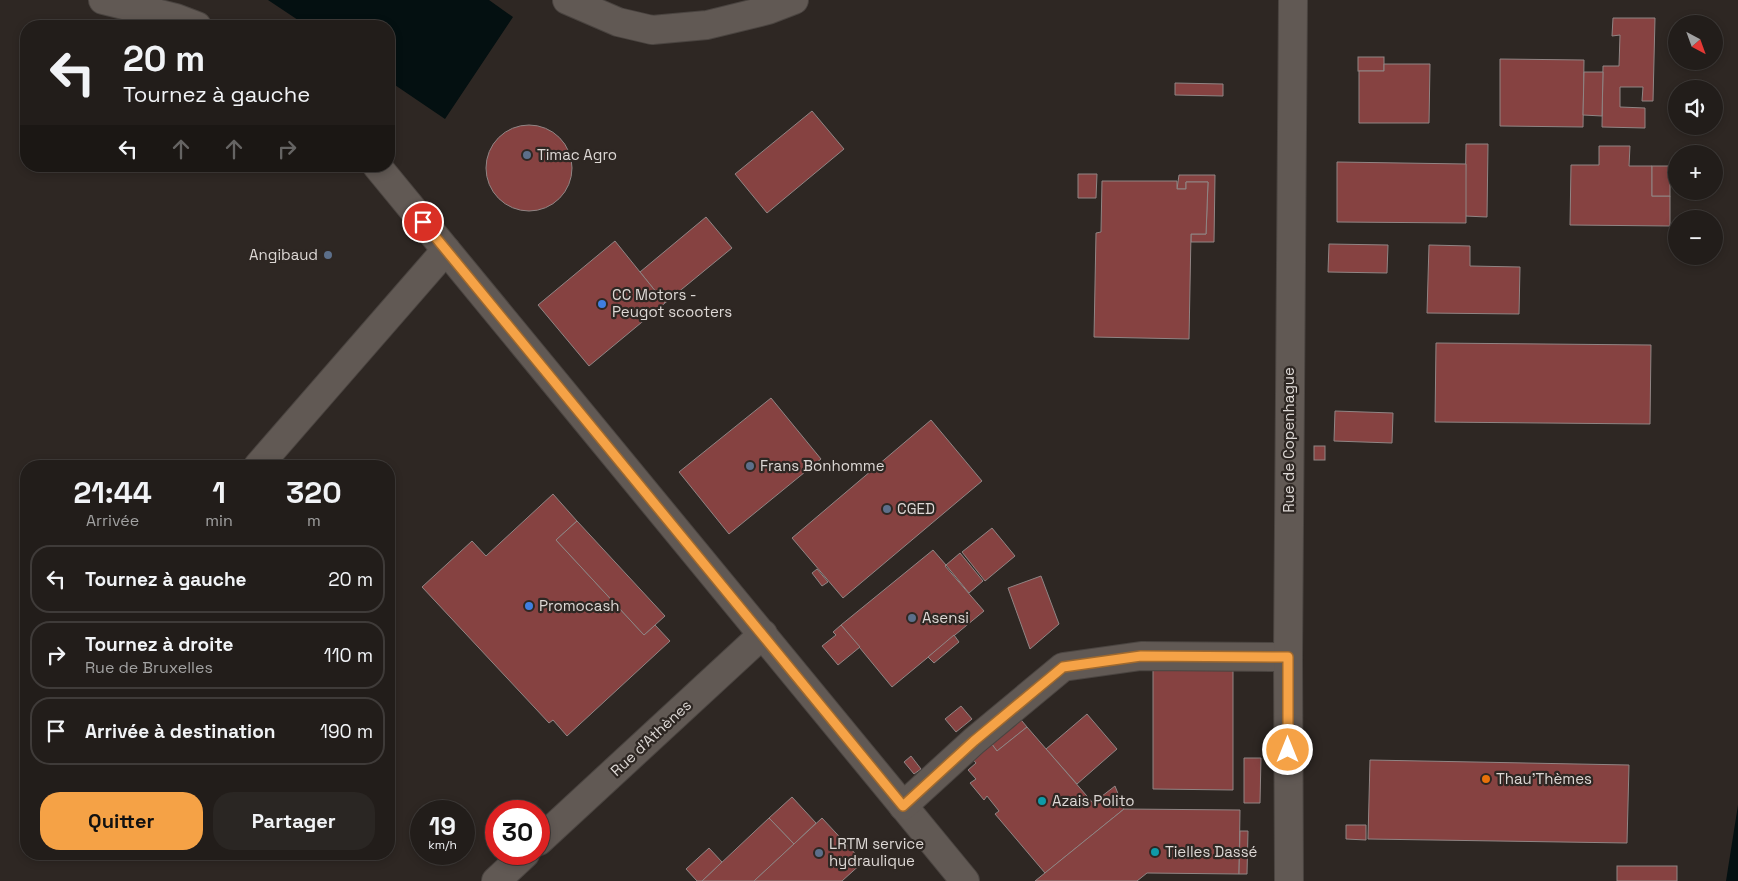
<!DOCTYPE html>
<html lang="fr">
<head>
<meta charset="utf-8">
<style>
	:root { --surface:#221d1a; --page:#2a2623; --text:#f1f3f6; --muted:#a2a2a2; --line:#3f3b39; --accent:#f5a246 }
	body { margin:0; font-family:"Space Grotesk",sans-serif; background:var(--page); color:var(--text); height:100vh; display:flex; flex-direction:column; font-size:19px; white-space:nowrap }
	* { box-sizing:border-box; margin:0 }
	p { font-size:16px; color:var(--muted) }
	.icon { flex:none; width:28px; height:28px; fill:none; stroke:currentColor; stroke-width:2; stroke-linecap:round; stroke-linejoin:round }
	.map { position:relative; flex:1; overflow:hidden }
	.details { position:absolute; left:20px; top:460px; width:375px; height:400px; display:flex; flex-direction:column; background:var(--surface); border-radius:20px; box-shadow:0 2px 8px #0003,0 0 0 1px var(--line) }
	.details>* { flex:none }
	.top-card { position:absolute; left:20px; top:20px; width:375px; height:152px; border-radius:20px; box-shadow:0 2px 8px #0003,0 0 0 1px var(--line); background:#221d1a; color:var(--text); overflow:hidden }
	.needle { width:32px; rotate:139deg }
	.tools { position:absolute; left:1668px; top:15px; display:grid; gap:10px }
	.tools a { display:grid; place-items:center; width:55px; height:55px; border-radius:50%; background:var(--surface); box-shadow:0 2px 8px #0003,0 0 0 1px var(--line); font-size:25px }
	.speed { position:absolute; left:410px; top:800px; display:flex; gap:10px; font-size:25px; font-weight:700; text-align:center }
	.speed>* { display:grid; place-content:center; width:65px; height:65px; border-radius:50%; background:var(--surface); box-shadow:0 2px 8px #0003,0 0 0 1px var(--line); line-height:1 }
	.speed small { font-size:12px; font-weight:400 }
	.speed .limit { border:8px solid #d22; background:#fff; color:#111 }
	.pin { position:absolute; display:grid; place-items:center; width:42px; height:42px; color:#fff; margin:-21px; border:2px solid #fff; border-radius:50%; box-shadow:0 1px 5px #0007 }
	.me { position:absolute; width:55px; margin:-28px; rotate:0deg; stroke-linejoin:round; filter:drop-shadow(0 0 4px #0008) }
	.turn { display:flex; align-items:center; gap:18px; height:105px; padding:0 20px; font-size:22px }
	.turn .icon { width:65px; height:65px; stroke-width:2.5 }
	.turn b { display:block; font-size:35px; line-height:42px }
	.lanes { display:flex; align-items:center; height:48px; padding:0 20px; background:#0003; justify-content:center; gap:25px; direction:ltr }
	.lanes .off { opacity:.35 }
	.eta { display:flex; justify-content:space-evenly; align-items:center; height:85px; text-align:center }
	.eta b { font-size:30px; font-weight:700; line-height:35px }
	.primary-button { display:flex; gap:10px; margin-top:auto; padding:10px 20px }
	.primary-button a { flex:1; height:58px; border-radius:20px; background:var(--accent); color:#111; font-size:20px; font-weight:700; line-height:58px; text-align:center }
	.primary-button a+a { background:var(--page); color:var(--text) }
	ul { padding:0; list-style:none }
	li { display:flex; align-items:center; gap:15px; height:68px; margin:0 10px 8px; padding:0 10px; border:2px solid var(--line); border-radius:20px }
	li div { flex:1 }
	li b { display:block; font-size:19px }
	li em { font-style:normal }
	.map>svg:first-child { display:block }
	.water { fill:#041011 }
	.building { fill:#864241; stroke:#908584 }
	.lines { fill:none; stroke-linecap:round; stroke-linejoin:round }
	.minor-casing { stroke:#4a4440; stroke-width:30 }
	.minor { stroke:#615954; stroke-width:28 }
	.route-casing { stroke:#9f692e; stroke-width:12 }
	.route { stroke:#f5a246; stroke-width:9 }
	.service-dot { fill:#5c6f8a; stroke:#2e2723; stroke-width:2 }
	.shop-dot { fill:#3f7fe0; stroke:#2e2723; stroke-width:2 }
	.food-dot { fill:#e8710a; stroke:#2e2723; stroke-width:2 }
	.culture-dot { fill:#0f9aa8; stroke:#2e2723; stroke-width:2 }
	.labels { text-anchor:middle; stroke-width:4.5; stroke-linejoin:round; paint-order:stroke }
	.poi-label { font-size:15px; fill:#ddd8d5; stroke:#2e2723; text-anchor:start }
	.street-label { font-size:15px; fill:#ddd8d5; stroke:#2e2723 }
</style>
</head>
<body>
<div class="map">
<svg width="1738" height="881" viewBox="0 0 1738 881">
	<rect width="100%" height="100%" fill="#2e2723"/>
	<g class="water">
		<polygon points="268,0 489,0 513,17 445,119 389,81 389,26 307,26"/>
		<polygon points="1738,805 1738,881 1726,881"/>
	</g>
	<g class="building">
		<polygon points="1613,18 1655,18 1653,101 1642,101 1643,87 1620,87 1620,107 1645,108 1645,128 1602,127 1603,66 1619,66 1620,35 1612,36"/>
		<rect x="1358" y="57" width="26" height="14"/>
		<polygon points="1500,59 1584,60 1583,127 1500,126"/>
		<polygon points="1384,64 1430,64 1429,123 1359,123 1359,71 1384,71"/>
		<polygon points="1584,72 1603,72 1602,116 1583,115"/>
		<polygon points="1175,83 1223,84 1223,96 1175,95"/>
		<polygon points="812,111 844,149 767,213 735,174"/>
		<circle cx="529" cy="168" r="43"/>
		<polygon points="1466,144 1488,144 1487,217 1465,216"/>
		<polygon points="1599,146 1630,146 1629,166 1652,166 1652,196 1670,196 1670,226 1570,225 1571,165 1599,165"/>
		<polygon points="1337,162 1466,164 1466,223 1337,222"/>
		<rect x="1652" y="166" width="18" height="30"/>
		<polygon points="1078,174 1097,174 1096,198 1078,198"/>
		<polygon points="1179,175 1215,175 1214,242 1191,242 1191,234 1206,234 1208,182 1186,182 1186,189 1177,189"/>
		<polygon points="1102,181 1177,181 1177,189 1186,189 1186,182 1208,182 1206,234 1191,234 1189,339 1094,337 1096,233 1101,232"/>
		<polygon points="706,217 732,248 665,303 640,272"/>
		<polygon points="615,241 665,303 589,366 538,305"/>
		<polygon points="1329,244 1388,245 1387,273 1328,272"/>
		<polygon points="1429,245 1470,246 1470,266 1520,267 1519,314 1427,313"/>
		<polygon points="1436,343 1651,345 1650,424 1435,422"/>
		<polygon points="771,398 821,459 729,534 679,472"/>
		<polygon points="1335,411 1393,413 1392,443 1334,441"/>
		<polygon points="931,420 982,481 843,598 792,538"/>
		<rect x="1314" y="446" width="11" height="14"/>
		<polygon points="553,494 577,521 556,540 644,635 655,625 670,641 567,736 553,720 549,723 422,587 472,541 486,556"/>
		<polygon points="577,521 665,616 644,635 556,540"/>
		<polygon points="992,528 1015,556 985,581 962,552"/>
		<polygon points="933,550 946,565 945,566 984,611 892,687 841,625"/>
		<polygon points="960,553 983,581 969,593 946,565"/>
		<polygon points="817,569 828,582 822,586 812,573"/>
		<polygon points="1041,576 1059,624 1030,649 1008,588"/>
		<polygon points="841,625 860,647 838,665 822,646 836,635 833,632"/>
		<polygon points="954,635 959,642 934,663 928,657"/>
		<polygon points="1153,668 1233,669 1233,790 1153,789"/>
		<polygon points="961,706 972,719 956,732 945,719"/>
		<polygon points="1087,714 1117,749 1077,784 1046,749"/>
		<polygon points="1017,715 1027,727 997,751 988,739"/>
		<polygon points="1027,727 1093,803 1115,786 1124,809 1045,873 995,814 999,811 987,796 984,800 970,783 976,779 968,770 976,763 969,755 988,739 997,751"/>
		<polygon points="911,756 921,769 914,774 904,762"/>
		<polygon points="1244,758 1261,758 1260,803 1244,803"/>
		<polygon points="1370,760 1629,765 1627,843 1368,839"/>
		<polygon points="792,797 816,823 794,844 769,818"/>
		<polygon points="1124,809 1240,810 1239,874 1147,873 1137,881 1035,881"/>
		<polygon points="769,818 794,844 754,881 702,881"/>
		<polygon points="822,818 863,862 842,881 754,881"/>
		<polygon points="1346,825 1366,825 1366,840 1346,839"/>
		<polygon points="1240,831 1248,831 1247,874 1239,874"/>
		<polygon points="709,848 722,862 702,881 697,881 686,869"/>
		<rect x="1617" y="866" width="60" height="15"/>
	</g>
	<g class="lines">
		<defs>
			<g id="minor">
				<polyline points="103,0 176,18 197,26"/>
				<polyline points="567,0 618,22 652,30 707,25 768,10 794,0"/>
				<polyline points="377,166 965,881"/>
				<polyline points="258,466 446,250"/>
				<polyline points="903,806 974,741 1063,667 1141,656 1288,657"/>
				<polyline points="539,841 763,634"/>
				<polyline points="496,881 525,854"/>
				<polyline points="1289,881 1288,657 1293,0"/>
			</g>
		</defs>
		<use href="#minor" class="minor-casing"/>
		<use href="#minor" class="minor"/>
	</g>
	<g class="lines">
		<defs>
			<polyline id="route" points="423,222 903,806 974,741 1063,667 1141,656 1288,657 1288,750"/>
		</defs>
		<use href="#route" class="route-casing"/>
		<use href="#route" class="route"/>
	</g>
	<g class="service-dot">
		<circle cx="527" cy="155" r="5"/>
		<circle cx="328" cy="255" r="5"/>
		<circle cx="750" cy="466" r="5"/>
		<circle cx="887" cy="509" r="5"/>
		<circle cx="912" cy="618" r="5"/>
		<circle cx="819" cy="853" r="5"/>
	</g>
	<g class="shop-dot">
		<circle cx="602" cy="304" r="5"/>
		<circle cx="529" cy="606" r="5"/>
	</g>
	<circle class="food-dot" cx="1486" cy="779" r="5"/>
	<g class="culture-dot">
		<circle cx="1042" cy="801" r="5"/>
		<circle cx="1155" cy="852" r="5"/>
	</g>
	<g class="labels">
		<g class="poi-label">
			<text x="537" y="160">Timac Agro</text>
			<text x="318" y="260" text-anchor="end">Angibaud</text>
			<text x="612" y="300">CC Motors -<tspan x="612" dy="17">Peugot scooters</tspan></text>
			<text x="760" y="471">Frans Bonhomme</text>
			<text x="897" y="514">CGED</text>
			<text x="539" y="611">Promocash</text>
			<text x="922" y="623">Asensi</text>
			<text x="1496" y="784">Thau'Thèmes</text>
			<text x="1052" y="806">Azais Polito</text>
			<text x="829" y="849">LRTM service<tspan x="829" dy="17">hydraulique</tspan></text>
			<text x="1165" y="857">Tielles Dassé</text>
		</g>
		<g class="street-label">
			<text transform="translate(1289 440) rotate(-90)" y="5">Rue de Copenhague</text>
			<text transform="translate(651 738) rotate(-43)" y="5">Rue d'Athènes</text>
		</g>
	</g>
</svg>
<div class="tools">
<a><svg class="needle" viewBox="-14 -14 28 28"><path d="M0-13l5 13h-10z" fill="#e53935"/><path d="M0 13l5-13h-10z" fill="#a2a2a2"/></svg></a>
<a><svg class="icon" aria-label="sound" viewBox="0 0 24 24"><path d="M4 9h4l5-4v14l-5-4H4zM17 9q2 3 0 6"/></svg></a>
<a>+</a>
<a>−</a>
</div>
<div class="speed"><div>19<small>km/h</small></div><div class="limit">30</div></div>
<div class="pin" style="left:423px;top:222px;background:#d93025"><svg class="icon" aria-label="arrive" viewBox="0 0 24 24"><path d="M6 21V4h12l-3 4 3 4H6"/></svg></div>
<svg class="me" style="left:1288px;top:750px" viewBox="-20 -20 40 40"><circle r="17" fill="#f5a246" stroke="#fff" stroke-width="3"/><path d="M0-11L8 9 0 5-8 9z" fill="#fff"/></svg>
<div class="top-card">
<div class="turn"><svg class="icon" aria-label="left" viewBox="0 0 24 24"><path d="M17 20v-9H6M10 6l-5 5 5 5"/></svg><div><b>20 m</b>Tournez à gauche</div></div>
<div class="lanes"><svg class="icon" aria-label="left" viewBox="0 0 24 24"><path d="M17 20v-9H6M10 6l-5 5 5 5"/></svg><svg class="icon off" aria-label="ahead" viewBox="0 0 24 24"><path d="M12 20V5M6 11l6-6 6 6"/></svg><svg class="icon off" aria-label="ahead" viewBox="0 0 24 24"><path d="M12 20V5M6 11l6-6 6 6"/></svg><svg class="icon off" aria-label="right" viewBox="0 0 24 24"><path d="M7 20v-9h11M14 6l5 5-5 5"/></svg></div>
</div>
<section class="details">
<div class="eta">
<div><b>21:44</b><p>Arrivée</p></div>
<div><b>1</b><p>min</p></div>
<div><b>320</b><p>m</p></div>
</div>
<ul>
<li><svg class="icon" aria-label="left" viewBox="0 0 24 24"><path d="M17 20v-9H6M10 6l-5 5 5 5"/></svg><div><b>Tournez à gauche</b></div><em>20 m</em></li>
<li><svg class="icon" aria-label="right" viewBox="0 0 24 24"><path d="M7 20v-9h11M14 6l5 5-5 5"/></svg><div><b>Tournez à droite</b><p>Rue de Bruxelles</p></div><em>110 m</em></li>
<li><svg class="icon" aria-label="arrive" viewBox="0 0 24 24"><path d="M6 21V4h12l-3 4 3 4H6"/></svg><div><b>Arrivée à destination</b></div><em>190 m</em></li>
</ul>
<div class="primary-button"><a>Quitter</a><a>Partager</a></div>
</section>
</div>
</body>
</html>
